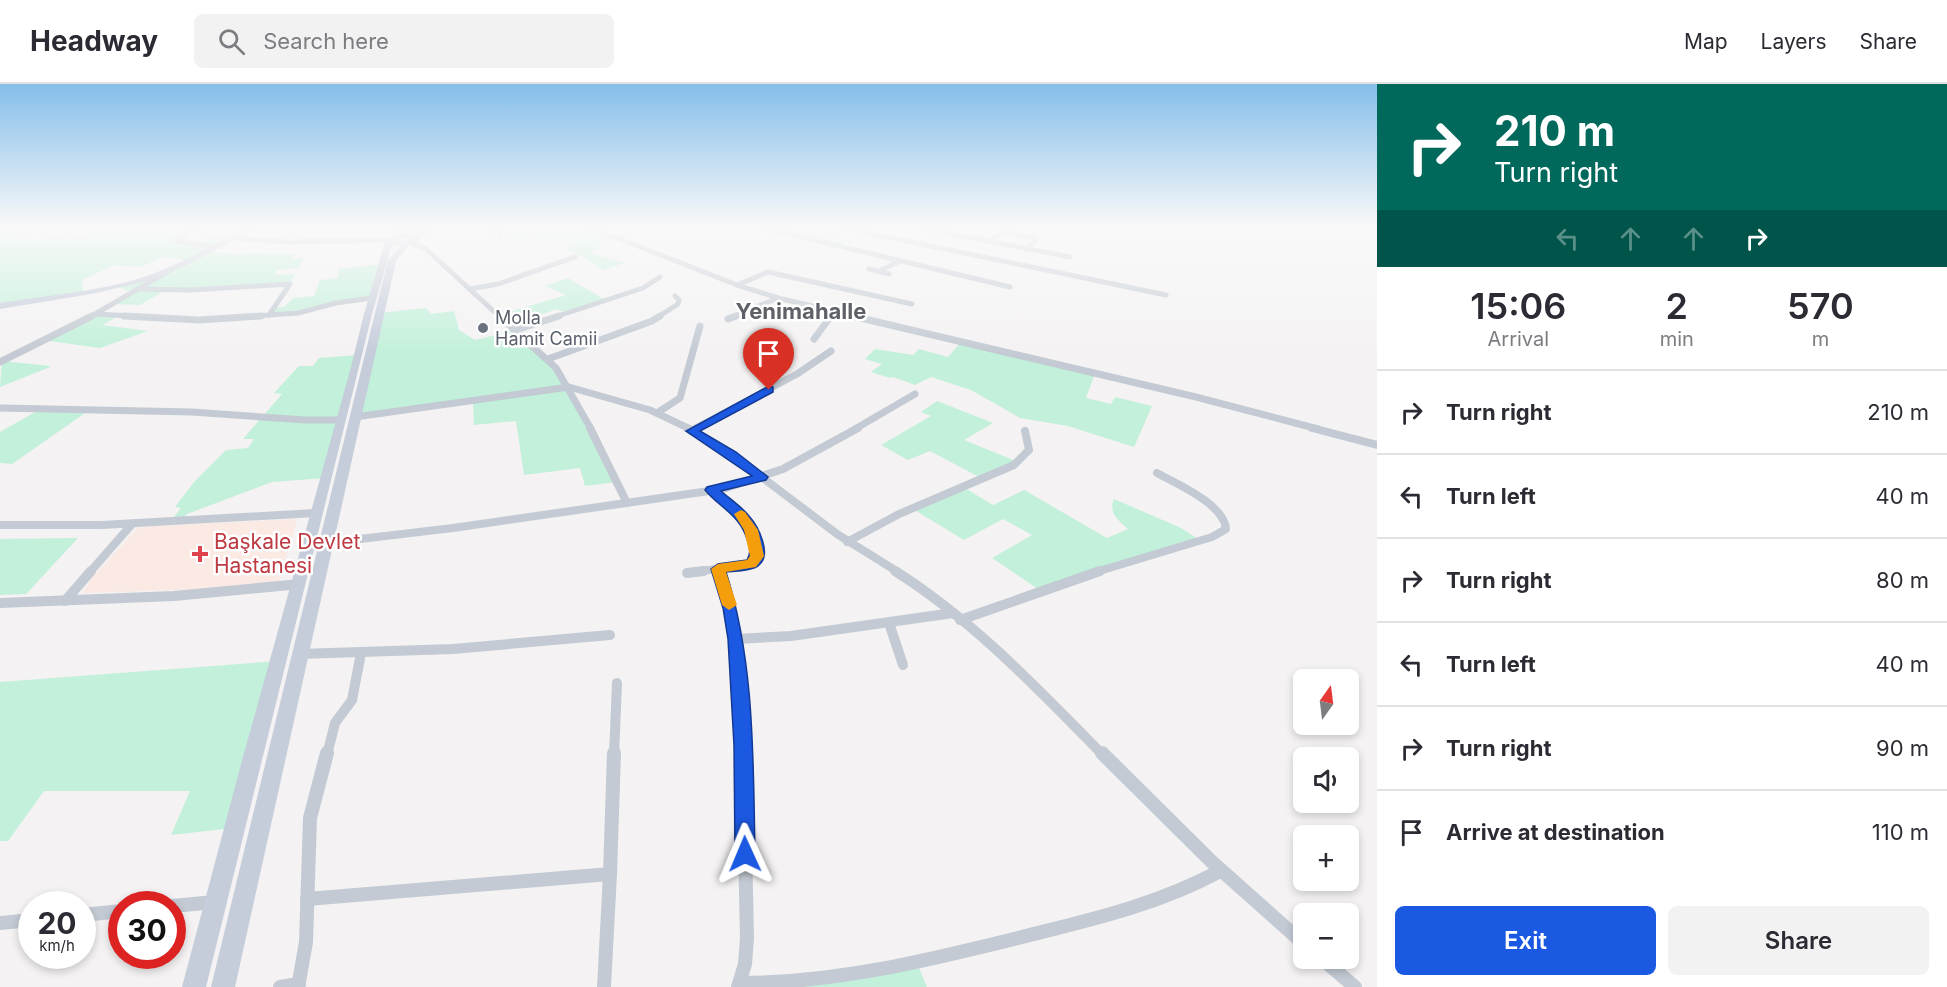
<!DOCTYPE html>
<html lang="en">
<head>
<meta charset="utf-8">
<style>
	:root { --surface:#fff; --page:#f2f2f3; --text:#2b2b33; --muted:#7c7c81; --line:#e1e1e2; --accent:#1c59e3 }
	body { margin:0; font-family:Inter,sans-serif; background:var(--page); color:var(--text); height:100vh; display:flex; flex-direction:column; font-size:22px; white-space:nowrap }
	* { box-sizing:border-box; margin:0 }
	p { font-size:20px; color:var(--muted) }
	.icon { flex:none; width:33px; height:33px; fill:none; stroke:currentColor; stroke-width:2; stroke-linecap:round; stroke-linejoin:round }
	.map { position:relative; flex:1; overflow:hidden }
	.panel { display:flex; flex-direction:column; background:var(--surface); width:570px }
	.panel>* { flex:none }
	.guide { background:#00695c; color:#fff; overflow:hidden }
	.needle { width:39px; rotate:14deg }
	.buttons { position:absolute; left:1293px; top:585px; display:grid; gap:12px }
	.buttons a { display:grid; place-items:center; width:66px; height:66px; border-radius:9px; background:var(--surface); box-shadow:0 3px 9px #0003; font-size:30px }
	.speed { position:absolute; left:18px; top:807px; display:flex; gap:12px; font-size:30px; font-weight:700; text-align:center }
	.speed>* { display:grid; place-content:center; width:78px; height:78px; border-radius:50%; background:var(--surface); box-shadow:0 3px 9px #0003; line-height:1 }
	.speed small { font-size:15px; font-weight:400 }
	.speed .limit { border:9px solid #d22; background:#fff; color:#111 }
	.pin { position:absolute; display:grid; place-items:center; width:51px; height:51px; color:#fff; margin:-62px -26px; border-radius:50% 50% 50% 0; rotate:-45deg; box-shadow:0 0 6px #0007 }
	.pin .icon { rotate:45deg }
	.me { position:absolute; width:66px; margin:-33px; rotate:359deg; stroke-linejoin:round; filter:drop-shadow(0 0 4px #0008) }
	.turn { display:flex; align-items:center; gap:21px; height:126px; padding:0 18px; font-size:27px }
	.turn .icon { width:78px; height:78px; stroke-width:2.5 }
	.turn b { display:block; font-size:42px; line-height:51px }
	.lanes { display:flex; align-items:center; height:57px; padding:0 18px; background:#0003; justify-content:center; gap:30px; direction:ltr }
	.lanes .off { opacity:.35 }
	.eta { display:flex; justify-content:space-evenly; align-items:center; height:102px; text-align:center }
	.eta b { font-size:36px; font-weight:600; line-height:42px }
	.button { display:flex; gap:12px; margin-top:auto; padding:12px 18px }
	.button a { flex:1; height:69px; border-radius:9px; background:var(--accent); color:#fff; font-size:24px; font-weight:600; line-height:69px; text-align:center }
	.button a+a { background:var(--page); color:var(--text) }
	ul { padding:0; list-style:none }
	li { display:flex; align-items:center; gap:18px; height:84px; padding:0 18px; border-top:2px solid var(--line) }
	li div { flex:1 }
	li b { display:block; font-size:22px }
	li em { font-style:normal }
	header { display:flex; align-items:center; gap:36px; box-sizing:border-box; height:84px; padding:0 30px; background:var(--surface); border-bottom:2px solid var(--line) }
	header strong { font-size:28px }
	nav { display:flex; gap:33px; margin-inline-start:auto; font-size:21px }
	.search { width:420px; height:54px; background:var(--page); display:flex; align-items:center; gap:15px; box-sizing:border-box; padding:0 21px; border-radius:9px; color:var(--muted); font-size:22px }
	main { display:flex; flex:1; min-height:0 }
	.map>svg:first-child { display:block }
	.medical { fill:#fbe9e4 }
	.green { fill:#c2f0da }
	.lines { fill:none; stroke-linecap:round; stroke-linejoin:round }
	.street-far4 { stroke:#c3cad3; stroke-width:5 }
	.street-far3 { stroke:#c3cad3; stroke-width:7 }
	.street-far2 { stroke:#c3cad3; stroke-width:8 }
	.street-far1 { stroke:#c3cad3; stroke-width:10 }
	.street { stroke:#c3cad3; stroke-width:14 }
	.secondary { fill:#c5ccda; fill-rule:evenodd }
	.route { fill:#1c59e3; stroke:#123a94; stroke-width:1.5 }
	.slow { fill:#f59e0b }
	.worship-dot { fill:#6b7280; stroke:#fff; stroke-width:2 }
	.health-dot { fill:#e0444e; stroke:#fff; stroke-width:2 }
	.labels { text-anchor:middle; stroke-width:5; stroke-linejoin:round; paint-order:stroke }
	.far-worship-label { font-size:18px; fill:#5b616d; stroke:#fff; text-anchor:start }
	.health-label { font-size:21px; fill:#be3a42; stroke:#fff; text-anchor:start }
	.far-district-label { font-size:22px; font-weight:bold; fill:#5e6167; stroke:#fff }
</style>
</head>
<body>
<header>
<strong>Headway</strong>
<div class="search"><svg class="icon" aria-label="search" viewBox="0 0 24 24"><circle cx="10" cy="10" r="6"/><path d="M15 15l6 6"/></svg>Search here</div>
<nav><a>Map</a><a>Layers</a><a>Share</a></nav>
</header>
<main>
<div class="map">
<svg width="1377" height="903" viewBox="0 0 1377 903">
	<rect width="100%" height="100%" fill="#f4f2f2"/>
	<polygon class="medical" points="297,435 279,498 203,505 83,509 91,495 139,443"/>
	<g class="green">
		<path d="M 0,144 L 36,145 L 36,149 L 21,151 L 21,154 L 26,153 L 28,157 L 56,152 L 69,156 L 105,144 L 191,144 L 192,147 L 176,155 L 191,160 C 207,152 222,150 240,151 L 206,167 L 242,171 L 248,169 L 294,170 L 293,175 L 304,174 L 299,184 L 277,186 L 275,191 L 295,190 L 290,200 L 166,206 L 140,221 L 114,220 L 133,208 L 115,202 L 134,198 L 187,176 L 164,173 L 140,183 L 114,181 L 82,196 L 83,208 L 0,222 Z"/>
		<polygon points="521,144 592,144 616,154 596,161 602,164 590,169 625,179 603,186 589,176 564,164 574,159 561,156 551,159 533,155 518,159 502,151"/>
		<polygon points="764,144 844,144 840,148 830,147 827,153 852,157 837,163"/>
		<polygon points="383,180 372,214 308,227 269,231 274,224 284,223 293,214 314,212 320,196 338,194 338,185"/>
		<polygon points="568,194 604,215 566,229 557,225 510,241 499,231 566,211 545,202"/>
		<polygon points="426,224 431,230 454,227 459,246 475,256 516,246 556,284 617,398 585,402 580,384 524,391 516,337 474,341 473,318 355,333 379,229"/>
		<polygon points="96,230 120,231 103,241 148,247 100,264 42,256"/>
		<polygon points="961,258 1095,289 1086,314 1111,320 1115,313 1152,322 1134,363 1068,342 1020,334 971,306 931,293 915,301 893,293 890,294 871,288 882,280 865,275 875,265 913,271 919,265 948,273"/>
		<polygon points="358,271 325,394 272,398 187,430 181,438 170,438 181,424 175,423 195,397 226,366 248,364 254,355 243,355 282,310 274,309 299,282 313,282 319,274"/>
		<polygon points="2,277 50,282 50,283 0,303"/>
		<polygon points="937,317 993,339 964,356 1018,378 981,394 930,367 908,376 881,361 931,332 921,328"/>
		<polygon points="39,326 88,327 12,380 0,379 0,348"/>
		<path d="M 963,403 L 993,421 L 1024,406 L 1107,454 L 1128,445 C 1118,436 1108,429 1114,415 L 1181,444 L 1200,456 L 1041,507 L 992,474 L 1032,451 L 1003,435 L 964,456 L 913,425 Z"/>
		<polygon points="78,454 26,510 0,511 0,455"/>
		<polygon points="278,577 234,744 171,751 190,707 44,707 8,757 0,757 0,598"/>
		<polygon points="916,877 927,903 802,903 802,898"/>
	</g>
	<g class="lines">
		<g class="street-far4">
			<polyline points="191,144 191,148 175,157 214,163"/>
			<polyline points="488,144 500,151"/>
			<polyline points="592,144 737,201 778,214 859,233"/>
			<polyline points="764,144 1010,203"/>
			<polyline points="844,144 1166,211"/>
			<polyline points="921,144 1070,173"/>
			<polyline points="397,146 418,146"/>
			<polyline points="233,154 288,158 390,156"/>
			<polyline points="987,157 1005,148 1037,155 1026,165"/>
			<polyline points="411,159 426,165 500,233"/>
			<polyline points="869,185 889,190"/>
			<polyline points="879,187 898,178"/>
			<polyline points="737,201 768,188 912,220"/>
			<polyline points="140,205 191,206 290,200 269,231"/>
			<polyline points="470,205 498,200 575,173"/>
			<polyline points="96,230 150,233"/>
			<polyline points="90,233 172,185"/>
			<polyline points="240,233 298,229 336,219 372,214"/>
			<polyline points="555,233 643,204 660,193"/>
			<polyline points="658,233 678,220 679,216 675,212"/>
			<polyline points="732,233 778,214"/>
			<polyline points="831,233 832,228"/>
		</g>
		<g class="street-far3">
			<polyline points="124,232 199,236 261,232"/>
			<polyline points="499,232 556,284 591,345"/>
			<polyline points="852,232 1196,313 1318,345"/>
			<polyline points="728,235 736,232"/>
			<polyline points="516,246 559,232"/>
			<polyline points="814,255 831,232"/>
			<polyline points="548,275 652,237 660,232"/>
			<polyline points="0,278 92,232"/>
			<polyline points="0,324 192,328 305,336 340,336"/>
			<polyline points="657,329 680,314 700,242"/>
			<polyline points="355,333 569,303 650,326 690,345"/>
			<polyline points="694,345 797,290 831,267"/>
			<polyline points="855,345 915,310"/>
		</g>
		<g class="street-far2">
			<polyline points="590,344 627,419"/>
			<polyline points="687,344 738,375 837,450 898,488"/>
			<polyline points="1312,344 1377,361"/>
			<polyline points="691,347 697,344"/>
			<polyline points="0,441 102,441 316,429"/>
			<polyline points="847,458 899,430 1014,381 1029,366 1025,347"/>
			<polyline points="309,461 453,444 723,405 783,385 858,344"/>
			<polyline points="718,485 719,488"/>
			<polyline points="90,488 132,440"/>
			<path d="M 692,488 L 749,481 L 757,474 C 757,442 735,424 711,406"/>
			<path d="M 1096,488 L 1212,453 L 1226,445 C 1224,420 1177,400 1157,389"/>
		</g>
		<g class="street-far1">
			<path d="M 719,487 C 737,547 742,608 743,671"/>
			<path d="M 895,487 C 973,536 1039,606 1103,671"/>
			<polyline points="687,489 704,487"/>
			<polyline points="65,517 91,487"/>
			<polyline points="0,519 174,512 300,500"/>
			<polyline points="960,536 1100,487"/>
			<polyline points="889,539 903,581"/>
			<polyline points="736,555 791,552 953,529"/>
			<polyline points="299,570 453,565 610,551"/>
			<polyline points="327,671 335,639 352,616 361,569"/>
			<polyline points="614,671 617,599"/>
		</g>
		<g class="street">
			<polyline points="1102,669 1212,778 1304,860"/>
			<polyline points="307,815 610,790 614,669"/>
			<polyline points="172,822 215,818"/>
			<polyline points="82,831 122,827"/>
			<polyline points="0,839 32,836"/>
			<polyline points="1321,874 1355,903"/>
			<path d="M 740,899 C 837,899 929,876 1022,853 C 1090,836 1157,821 1220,787"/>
			<polyline points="280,903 299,900"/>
			<polyline points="298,903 306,858 310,734 327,669"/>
			<polyline points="604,903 610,790"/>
			<polyline points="738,903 745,880 747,854 743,669"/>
		</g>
		<g class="secondary">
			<path d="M 247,144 L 256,144 L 189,180 L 148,197 L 91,210 L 0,225 L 0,219 C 47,211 96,208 141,194 C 178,182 212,161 247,144 Z"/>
			<path d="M 426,144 L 435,144 L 419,155 L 419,158 L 410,160 L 396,177 L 235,903 L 211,903 L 375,229 L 388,176 L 401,162 L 392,161 L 372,230 L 206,903 L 182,903 L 240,684 L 351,283 L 364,230 L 385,158 C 392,151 404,148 413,152 ZM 407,154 L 410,156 L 395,157 L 396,156 Z"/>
		</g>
	</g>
	<linearGradient id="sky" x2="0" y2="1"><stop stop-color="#85beea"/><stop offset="0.53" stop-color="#faf9f9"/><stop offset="1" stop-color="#faf9f9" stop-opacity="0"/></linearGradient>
	<rect width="1377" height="271" fill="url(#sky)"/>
	<path class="route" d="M 769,302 L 773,303 L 773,308 L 700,347 L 736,368 L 768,393 L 766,396 L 721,407 C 730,415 741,422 749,432 C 758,442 773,471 758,482 C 750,487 736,487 726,488 C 755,579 753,676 755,770 L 752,777 L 745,779 L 738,777 L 735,770 L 734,661 L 728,555 L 723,524 L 711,485 L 718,480 L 747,476 C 751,469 750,465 748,458 C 740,430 722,426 705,406 L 707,403 L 752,392 L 686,347 Z"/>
	<polygon class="slow" points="741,426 745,428 758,446 764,472 756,483 726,488 737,521 729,526 722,521 711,485 718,480 747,476 750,472 744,446 734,430"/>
	<circle class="worship-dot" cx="483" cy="244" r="6"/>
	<path class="health-dot" d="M197 461h6v6h6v6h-6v6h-6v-6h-6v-6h6z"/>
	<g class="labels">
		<g class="far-worship-label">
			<text x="495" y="240">Molla<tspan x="495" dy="21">Hamit Camii</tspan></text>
		</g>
		<g class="health-label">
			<text x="214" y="465">Başkale Devlet<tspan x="214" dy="24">Hastanesi</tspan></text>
		</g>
		<g class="far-district-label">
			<text x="801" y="235">Yenimahalle</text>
		</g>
	</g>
</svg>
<div class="buttons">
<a><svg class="needle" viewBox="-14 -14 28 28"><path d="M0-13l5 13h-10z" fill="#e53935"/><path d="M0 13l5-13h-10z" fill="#7c7c81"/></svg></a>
<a><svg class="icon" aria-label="sound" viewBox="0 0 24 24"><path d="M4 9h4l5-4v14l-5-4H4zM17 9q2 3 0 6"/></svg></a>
<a>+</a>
<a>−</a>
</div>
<div class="speed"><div>20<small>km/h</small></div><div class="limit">30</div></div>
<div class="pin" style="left:769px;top:306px;background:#d93025"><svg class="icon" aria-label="arrive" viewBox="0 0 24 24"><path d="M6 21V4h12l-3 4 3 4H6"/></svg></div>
<svg class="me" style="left:745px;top:770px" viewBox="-20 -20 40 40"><path d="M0-17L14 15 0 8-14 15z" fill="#1c59e3" stroke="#fff" stroke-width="4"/></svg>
</div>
<section class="panel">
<div class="guide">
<div class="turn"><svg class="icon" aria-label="right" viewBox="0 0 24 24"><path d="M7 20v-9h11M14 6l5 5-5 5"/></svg><div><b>210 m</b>Turn right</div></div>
<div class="lanes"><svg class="icon off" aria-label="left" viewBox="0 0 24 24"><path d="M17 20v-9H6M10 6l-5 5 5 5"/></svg><svg class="icon off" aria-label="ahead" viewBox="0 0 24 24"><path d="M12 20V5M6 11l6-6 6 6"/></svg><svg class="icon off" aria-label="ahead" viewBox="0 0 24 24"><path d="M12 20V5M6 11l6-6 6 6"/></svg><svg class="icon" aria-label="right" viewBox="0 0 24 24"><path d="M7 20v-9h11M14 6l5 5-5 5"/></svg></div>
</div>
<div class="eta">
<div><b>15:06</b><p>Arrival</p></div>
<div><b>2</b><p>min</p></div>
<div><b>570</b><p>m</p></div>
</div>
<ul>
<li><svg class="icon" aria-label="right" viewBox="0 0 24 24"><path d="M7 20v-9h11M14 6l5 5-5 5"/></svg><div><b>Turn right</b></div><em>210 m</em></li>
<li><svg class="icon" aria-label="left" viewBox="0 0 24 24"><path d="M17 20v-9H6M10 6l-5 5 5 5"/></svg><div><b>Turn left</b></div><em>40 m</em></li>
<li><svg class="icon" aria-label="right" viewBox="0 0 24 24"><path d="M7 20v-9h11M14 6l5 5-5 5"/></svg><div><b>Turn right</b></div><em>80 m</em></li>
<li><svg class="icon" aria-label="left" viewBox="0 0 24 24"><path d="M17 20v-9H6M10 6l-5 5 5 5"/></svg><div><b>Turn left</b></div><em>40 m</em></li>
<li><svg class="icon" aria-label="right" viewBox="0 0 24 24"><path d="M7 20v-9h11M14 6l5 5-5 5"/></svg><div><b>Turn right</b></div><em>90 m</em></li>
<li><svg class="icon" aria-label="arrive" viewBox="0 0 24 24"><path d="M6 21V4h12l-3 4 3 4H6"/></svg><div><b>Arrive at destination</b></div><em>110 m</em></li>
</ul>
<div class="button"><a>Exit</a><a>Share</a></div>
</section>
</main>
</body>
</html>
